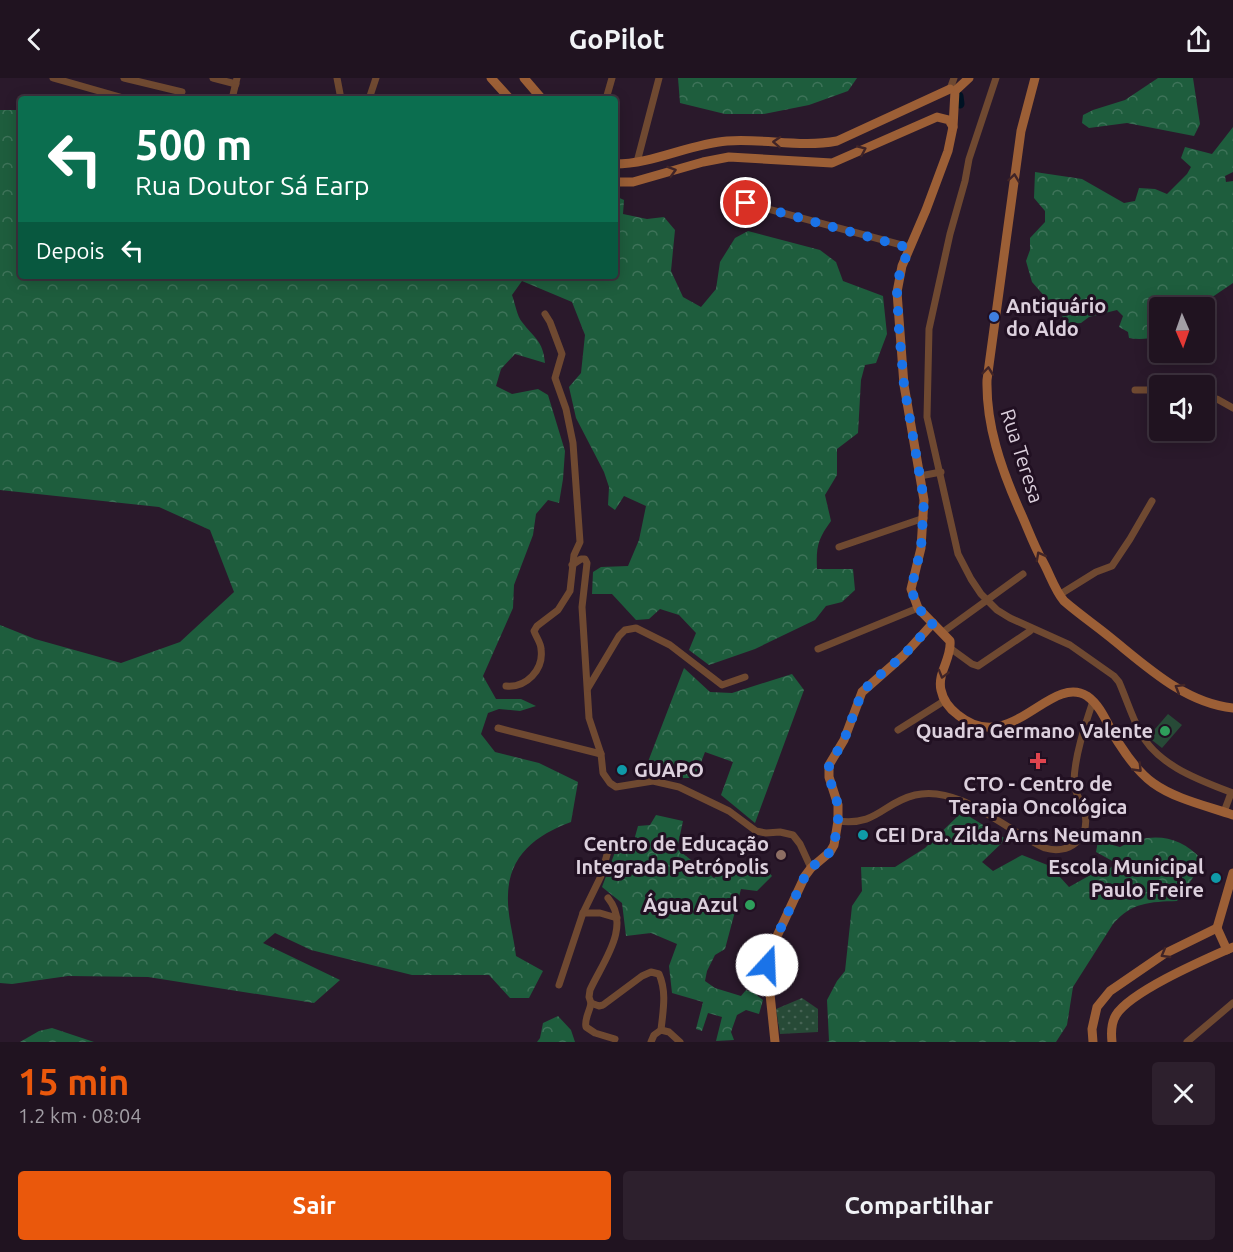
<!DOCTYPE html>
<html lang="pt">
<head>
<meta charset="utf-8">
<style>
	:root { --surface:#201320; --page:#2d202d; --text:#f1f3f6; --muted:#a29ea5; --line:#3d323e; --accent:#ea580c }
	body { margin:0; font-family:Ubuntu,sans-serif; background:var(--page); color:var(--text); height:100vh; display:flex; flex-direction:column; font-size:22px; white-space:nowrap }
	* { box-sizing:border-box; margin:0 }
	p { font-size:20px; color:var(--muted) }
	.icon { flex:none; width:33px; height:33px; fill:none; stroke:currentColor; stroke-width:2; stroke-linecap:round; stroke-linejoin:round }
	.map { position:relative; height:964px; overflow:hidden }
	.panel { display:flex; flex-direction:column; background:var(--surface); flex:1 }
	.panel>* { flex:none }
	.guide { position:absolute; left:18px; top:18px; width:600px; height:183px; border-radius:6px; box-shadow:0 3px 15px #0003,0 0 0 2px var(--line); background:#0b6e4f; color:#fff; overflow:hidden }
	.needle { width:39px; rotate:178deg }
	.tools { position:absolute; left:1149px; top:219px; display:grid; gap:12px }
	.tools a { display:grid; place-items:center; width:66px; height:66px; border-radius:6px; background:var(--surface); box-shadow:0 3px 15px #0003,0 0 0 2px var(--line); font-size:30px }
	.pin { position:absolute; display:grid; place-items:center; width:51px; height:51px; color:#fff; margin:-26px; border:3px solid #fff; border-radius:50%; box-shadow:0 2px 6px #0007 }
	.me { position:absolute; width:66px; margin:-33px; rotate:20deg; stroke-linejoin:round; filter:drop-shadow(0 0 4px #0008) }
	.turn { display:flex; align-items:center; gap:21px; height:126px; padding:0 18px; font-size:27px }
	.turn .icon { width:78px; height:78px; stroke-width:2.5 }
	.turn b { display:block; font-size:42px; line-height:51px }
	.then { display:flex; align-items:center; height:57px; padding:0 18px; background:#0003; gap:12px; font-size:22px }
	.round { display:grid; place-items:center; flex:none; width:63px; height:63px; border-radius:6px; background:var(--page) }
	.headline { display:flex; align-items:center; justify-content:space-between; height:102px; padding:0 18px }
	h1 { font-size:36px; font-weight:600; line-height:45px; color:var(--accent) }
	.cta { display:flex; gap:12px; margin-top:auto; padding:12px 18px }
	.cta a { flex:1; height:69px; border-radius:6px; background:var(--accent); color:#fff; font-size:24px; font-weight:600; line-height:69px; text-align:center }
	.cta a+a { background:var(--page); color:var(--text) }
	header { display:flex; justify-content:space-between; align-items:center; height:78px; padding:0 18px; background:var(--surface); font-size:27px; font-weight:600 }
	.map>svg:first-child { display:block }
	.forest { fill:url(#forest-crowns) }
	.park { fill:url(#park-dots) }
	.pitch { fill:#274a37 }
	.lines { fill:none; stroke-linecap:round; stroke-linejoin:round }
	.river { stroke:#001223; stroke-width:9 }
	.street { stroke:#6f4931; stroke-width:7 }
	.secondary { stroke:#9c5f36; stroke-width:9 }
	.oneway { stroke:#402427 }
	.route { stroke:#1a73e8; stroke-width:10; stroke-dasharray:0 18 }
	.shop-dot { fill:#3f7fe0; stroke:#211022; stroke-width:2 }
	.leisure-dot { fill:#2e9e5b; stroke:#211022; stroke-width:2 }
	.health-dot { fill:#e0444e; stroke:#211022; stroke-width:2 }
	.culture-dot { fill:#0f9aa8; stroke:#211022; stroke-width:2 }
	.education-dot { fill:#8d6e63; stroke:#211022; stroke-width:2 }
	.labels { text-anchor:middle; stroke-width:6; stroke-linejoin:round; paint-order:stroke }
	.poi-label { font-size:20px; font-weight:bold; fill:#dcd0dd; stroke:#211022; text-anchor:end }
	.street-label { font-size:20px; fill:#dcd0dd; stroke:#211022 }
</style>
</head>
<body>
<header><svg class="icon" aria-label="back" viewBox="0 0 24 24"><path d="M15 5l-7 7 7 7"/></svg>GoPilot<svg class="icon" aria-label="share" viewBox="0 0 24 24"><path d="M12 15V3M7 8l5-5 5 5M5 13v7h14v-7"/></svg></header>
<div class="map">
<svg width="1233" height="964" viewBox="0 0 1233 964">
	<defs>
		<pattern id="forest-crowns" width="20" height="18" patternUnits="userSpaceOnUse" patternTransform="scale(1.5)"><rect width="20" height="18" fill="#1e5d3d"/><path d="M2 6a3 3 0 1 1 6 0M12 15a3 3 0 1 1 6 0" fill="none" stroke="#3e7359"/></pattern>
		<pattern id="park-dots" width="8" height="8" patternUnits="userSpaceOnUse" patternTransform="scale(1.5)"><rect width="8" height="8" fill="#274a37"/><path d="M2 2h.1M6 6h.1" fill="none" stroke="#466354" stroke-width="1.8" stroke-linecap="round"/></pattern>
	</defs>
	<rect width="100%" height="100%" fill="#2a192b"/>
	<g class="forest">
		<polygon points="678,0 857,0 848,13 809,27 764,36 725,36 680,25"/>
		<polygon points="1158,0 1193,0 1200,46 1194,58 1127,45 1089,50 1082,45 1083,37 1093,32 1125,22"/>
		<path d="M 0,32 L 21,32 L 21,198 L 615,198 L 615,118 L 624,122 L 623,136 L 647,141 L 664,139 L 675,152 L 671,193 L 683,219 L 701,229 L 716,211 L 720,184 L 735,160 L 748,153 L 820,172 L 836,184 L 843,203 L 883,218 L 887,256 L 876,285 L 865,287 L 861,302 L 858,355 L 837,371 L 837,397 L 825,417 L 831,443 C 818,461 816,468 817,491 L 853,491 L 855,512 L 842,524 L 826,528 L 815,542 L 755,571 L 709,587 L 689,572 L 696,555 L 679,537 L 660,531 L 649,541 L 636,542 L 612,516 L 592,516 L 593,494 L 601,489 L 628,488 L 639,462 L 646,428 L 624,418 L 615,432 L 608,427 L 609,409 L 604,394 L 576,340 L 569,309 L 581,295 L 585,257 L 572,224 L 522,203 L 512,217 C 515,225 517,238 522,244 C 534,260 543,262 545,285 L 515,276 L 501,291 L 496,308 L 512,316 L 538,311 L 548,317 L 565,373 L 563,401 L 559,425 L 548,422 L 536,436 L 533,457 L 514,507 L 513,530 L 483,598 L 496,621 L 521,621 L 536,628 L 520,633 L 499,631 L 488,635 L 481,656 L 495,674 L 539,685 L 578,704 L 571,744 C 536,757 509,777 508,817 C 507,837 514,859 516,878 L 543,893 L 529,920 L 510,920 L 489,897 L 412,897 L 311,872 L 275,855 L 263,865 L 340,902 L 314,925 L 148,899 L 68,898 L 12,906 L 0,905 L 0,547 L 35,561 L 121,585 L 180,564 L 234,514 L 210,452 L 159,429 L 0,412 Z"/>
		<path d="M 1233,49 L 1233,94 L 1225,98 L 1226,104 L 1233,103 L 1233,205 L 1202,226 L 1185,224 L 1182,229 L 1160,230 L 1159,258 C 1149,261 1139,262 1129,260 L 1128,254 L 1119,249 L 1123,238 L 1117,232 L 1089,239 L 1081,245 L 1069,246 L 1032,204 L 1026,183 L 1030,172 L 1030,160 L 1045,144 L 1045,133 L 1034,120 L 1035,94 L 1082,101 L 1124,125 L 1135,123 L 1139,110 L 1155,111 L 1167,116 L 1187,96 L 1191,89 L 1181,80 L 1185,69 L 1212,76 Z"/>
		<polygon points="684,590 710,614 732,615 792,596 804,612 755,745 721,717 733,684 705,674 695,700 675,700 646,689"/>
		<path d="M 962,734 L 1006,761 L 982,784 L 993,793 L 1022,777 L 1050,788 L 1069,809 L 1094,795 L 1104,795 L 1116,785 L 1096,774 L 1098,763 L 1120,769 C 1149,754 1179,756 1201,781 L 1196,795 L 1177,823 C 1150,824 1132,824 1113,846 L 1073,909 L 1067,947 L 1056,964 L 826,964 L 829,963 L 827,922 L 837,903 L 845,893 L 852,828 L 862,813 L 861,789 L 895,789 L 925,770 Z"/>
		<polygon points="656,737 683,743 677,771 714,800 728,788 751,793 764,789 772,798 757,813 741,811 725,871 715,877 707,893 705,903 715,910 741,918 746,912 754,915 763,922 759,936 746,932 737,937 731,954 734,962 716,963 722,939 708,935 702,953 696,951 703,924 672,915 669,888 677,866 651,855 626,858 622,825 602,809 615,774 631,773 638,748 650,747"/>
		<polygon points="558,938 571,952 575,964 537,964 540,960 543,945"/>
		<polygon points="52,950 94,964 20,964 39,953"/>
	</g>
	<polygon class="park" points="802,920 818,931 818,954 780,956 776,931"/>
	<polygon class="pitch" points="1168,636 1182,647 1162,670 1148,659"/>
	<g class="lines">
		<polyline class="river" points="959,18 960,26"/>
		<g class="street">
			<polyline points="53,0 127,21"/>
			<polyline points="124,0 182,14"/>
			<polyline points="213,0 236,6"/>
			<polyline points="337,0 341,21"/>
			<path d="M 996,0 L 969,81 L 965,103 L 950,156 L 929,251 L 927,339 L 958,476 L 971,501 L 981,516 L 997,532 L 1010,540 L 1070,567 L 1114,598 L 1119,604 C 1126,620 1131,636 1139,652 C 1156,687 1199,702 1233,715"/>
			<polyline points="952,12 950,11 954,0"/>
			<polyline points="232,21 237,0"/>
			<polyline points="369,21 376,0"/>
			<polyline points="606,21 612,0"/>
			<polyline points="637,84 659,0"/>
			<polyline points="746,125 909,169"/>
			<polyline points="1135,312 1160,312"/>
			<polyline points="1204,321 1217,321 1233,330"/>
			<polyline points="920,398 941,394"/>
			<polyline points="839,469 924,440"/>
			<polyline points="572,487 581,481 585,481 587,485 582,529 589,640 601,676 603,695 610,705 616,709 653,703 679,709 729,733 756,753 766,755 780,754 793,757 800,766 811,790"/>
			<polyline points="1059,517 1096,494 1112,488 1130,461 1152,423"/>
			<polyline points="943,554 1023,496"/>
			<polyline points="950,570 972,586 978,588 1030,553"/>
			<polyline points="818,571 918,530"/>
			<path d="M 506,608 C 526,610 544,592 541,571 C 541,565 536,559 534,553 L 537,548 L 558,532 L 570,513 L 574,477 L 580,464 L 573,365 L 566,331 L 555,300 L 562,276 L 550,244 L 545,236"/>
			<polyline points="588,610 619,558 625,552 636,550 670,567 722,607 745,599"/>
			<polyline points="498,650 601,676"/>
			<polyline points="898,652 944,623"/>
			<polyline points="1224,734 1231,715"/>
			<path d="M 838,743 C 878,748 882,725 915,717 C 960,706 1006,753 1045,770 C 1068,777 1090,761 1085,736 C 1083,725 1075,717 1074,705 C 1074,680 1085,647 1093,623"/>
			<path d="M 608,820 C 632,849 602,885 590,912 L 589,919 L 591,925 L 599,928 L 603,927 L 642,898 L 651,894 L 659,896 C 667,914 663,933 661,952"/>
			<polyline points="583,835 600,835 617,840"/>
			<polyline points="559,907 583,835 601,798 610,766"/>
			<path d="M 591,925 C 590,933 584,941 586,949 L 595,955 L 615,961"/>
			<polyline points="651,964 654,957 661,952 669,954 680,964"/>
			<polyline points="1187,964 1233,925"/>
		</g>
		<g class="secondary">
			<polyline points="491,0 510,21"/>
			<polyline points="524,0 542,21"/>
			<path d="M 969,0 L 955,13 L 953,49 L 948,73 L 926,132 L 902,188 L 897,214 L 904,307 L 924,422 L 921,470 L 911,511 L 918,530 L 950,563 C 952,580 937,595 941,612 C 943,622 950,631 958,637 C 1010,680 1050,595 1087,618 C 1103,629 1109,652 1120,667 C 1129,681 1139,695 1153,705 C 1175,721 1207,728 1233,737"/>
			<path d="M 1035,0 L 1021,53 L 987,302 C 986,347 1001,390 1019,431 C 1027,448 1033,466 1042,482 C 1050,496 1054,511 1064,523 C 1079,536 1095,547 1111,560 C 1147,589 1185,625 1233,630"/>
			<path d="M 615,86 C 653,86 689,66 727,63 C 764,60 800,70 837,63 L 950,11"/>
			<polyline points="615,104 633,104 703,84 729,79 832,85 937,39 949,42 953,49"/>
			<polyline points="1217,850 1233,795"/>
			<polyline points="1217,850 1227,872"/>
			<polyline points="775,964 767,887 771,871 805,798 811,790 830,774 834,767 838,743 838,727 829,699 829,687 844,662 862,614 903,578 933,545"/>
			<polyline points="1093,964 1092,951 1097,929 1110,913 1164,876 1217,850"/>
			<path d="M 1112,964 C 1111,955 1111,945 1116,937 C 1131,913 1206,881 1233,869"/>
		</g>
	</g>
	<defs><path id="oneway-chevron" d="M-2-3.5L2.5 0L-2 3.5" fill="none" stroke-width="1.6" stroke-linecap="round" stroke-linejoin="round" transform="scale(1.5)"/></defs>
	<g class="oneway">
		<use href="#oneway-chevron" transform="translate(777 64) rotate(-177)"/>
		<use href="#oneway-chevron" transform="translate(862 72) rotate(-24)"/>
		<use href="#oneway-chevron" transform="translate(672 93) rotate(-16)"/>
		<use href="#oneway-chevron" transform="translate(1014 100) rotate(-82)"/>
		<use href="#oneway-chevron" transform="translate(988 293) rotate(-83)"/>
		<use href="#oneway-chevron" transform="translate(1040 478) rotate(-118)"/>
		<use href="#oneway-chevron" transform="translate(943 596) rotate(106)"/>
		<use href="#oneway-chevron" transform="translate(1179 610) rotate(-149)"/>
		<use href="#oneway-chevron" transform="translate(1138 690) rotate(46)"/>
		<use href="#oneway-chevron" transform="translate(1165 876) rotate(150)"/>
	</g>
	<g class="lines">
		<polyline class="route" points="746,125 909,170 898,201 897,214 899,252 904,307 924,422 921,470 911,511 918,530 933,545 903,578 874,602 862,614 844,662 829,687 829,699 838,727 838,743 834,767 830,774 811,790 805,798 771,871 767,887"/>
	</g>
	<circle class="shop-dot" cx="994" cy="239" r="6"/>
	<g class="leisure-dot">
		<circle cx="1165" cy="653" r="6"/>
		<circle cx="750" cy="827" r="6"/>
	</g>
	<path class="health-dot" d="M1035 674h6v6h6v6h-6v6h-6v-6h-6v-6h6z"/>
	<g class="culture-dot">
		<circle cx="622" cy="692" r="6"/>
		<circle cx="863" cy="757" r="6"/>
		<circle cx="1216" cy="800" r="6"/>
	</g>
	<circle class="education-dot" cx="781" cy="777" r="6"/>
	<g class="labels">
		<g class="poi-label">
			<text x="1006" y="235" text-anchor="start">Antiquário<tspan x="1006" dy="23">do Aldo</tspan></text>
			<text x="1153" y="660">Quadra Germano Valente</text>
			<text x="634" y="699" text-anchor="start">GUAPO</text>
			<text x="1038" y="713" text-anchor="middle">CTO - Centro de<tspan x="1038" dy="23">Terapia Oncológica</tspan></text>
			<text x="875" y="764" text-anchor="start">CEI Dra. Zilda Arns Neumann</text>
			<text x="769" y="773">Centro de Educação<tspan x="769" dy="23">Integrada Petrópolis</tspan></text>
			<text x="1204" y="796">Escola Municipal<tspan x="1204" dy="23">Paulo Freire</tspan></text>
			<text x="738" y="834">Água Azul</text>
		</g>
		<g class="street-label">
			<text transform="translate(1022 378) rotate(72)" y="7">Rua Teresa</text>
		</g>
	</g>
</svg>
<div class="tools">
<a><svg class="needle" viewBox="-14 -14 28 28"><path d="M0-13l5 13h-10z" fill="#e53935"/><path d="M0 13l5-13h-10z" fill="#a29ea5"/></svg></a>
<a><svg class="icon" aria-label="sound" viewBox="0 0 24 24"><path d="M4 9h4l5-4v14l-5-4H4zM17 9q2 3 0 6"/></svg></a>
</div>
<div class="pin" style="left:746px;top:125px;background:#d93025"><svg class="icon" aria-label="arrive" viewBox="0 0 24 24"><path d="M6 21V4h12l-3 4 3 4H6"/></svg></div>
<svg class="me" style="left:767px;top:887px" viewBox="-20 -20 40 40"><circle r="19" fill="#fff"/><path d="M0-13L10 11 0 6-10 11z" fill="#1a73e8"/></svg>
<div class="guide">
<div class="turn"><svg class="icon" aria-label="left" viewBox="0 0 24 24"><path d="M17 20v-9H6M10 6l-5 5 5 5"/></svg><div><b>500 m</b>Rua Doutor Sá Earp</div></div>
<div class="then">Depois<svg class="icon" aria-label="left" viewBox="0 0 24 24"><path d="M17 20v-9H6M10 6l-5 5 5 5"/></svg></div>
</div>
</div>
<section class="panel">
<div class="headline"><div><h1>15 min</h1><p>1.2 km · 08:04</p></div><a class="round"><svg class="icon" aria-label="close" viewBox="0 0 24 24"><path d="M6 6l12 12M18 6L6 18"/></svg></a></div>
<div class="cta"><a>Sair</a><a>Compartilhar</a></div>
</section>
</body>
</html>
